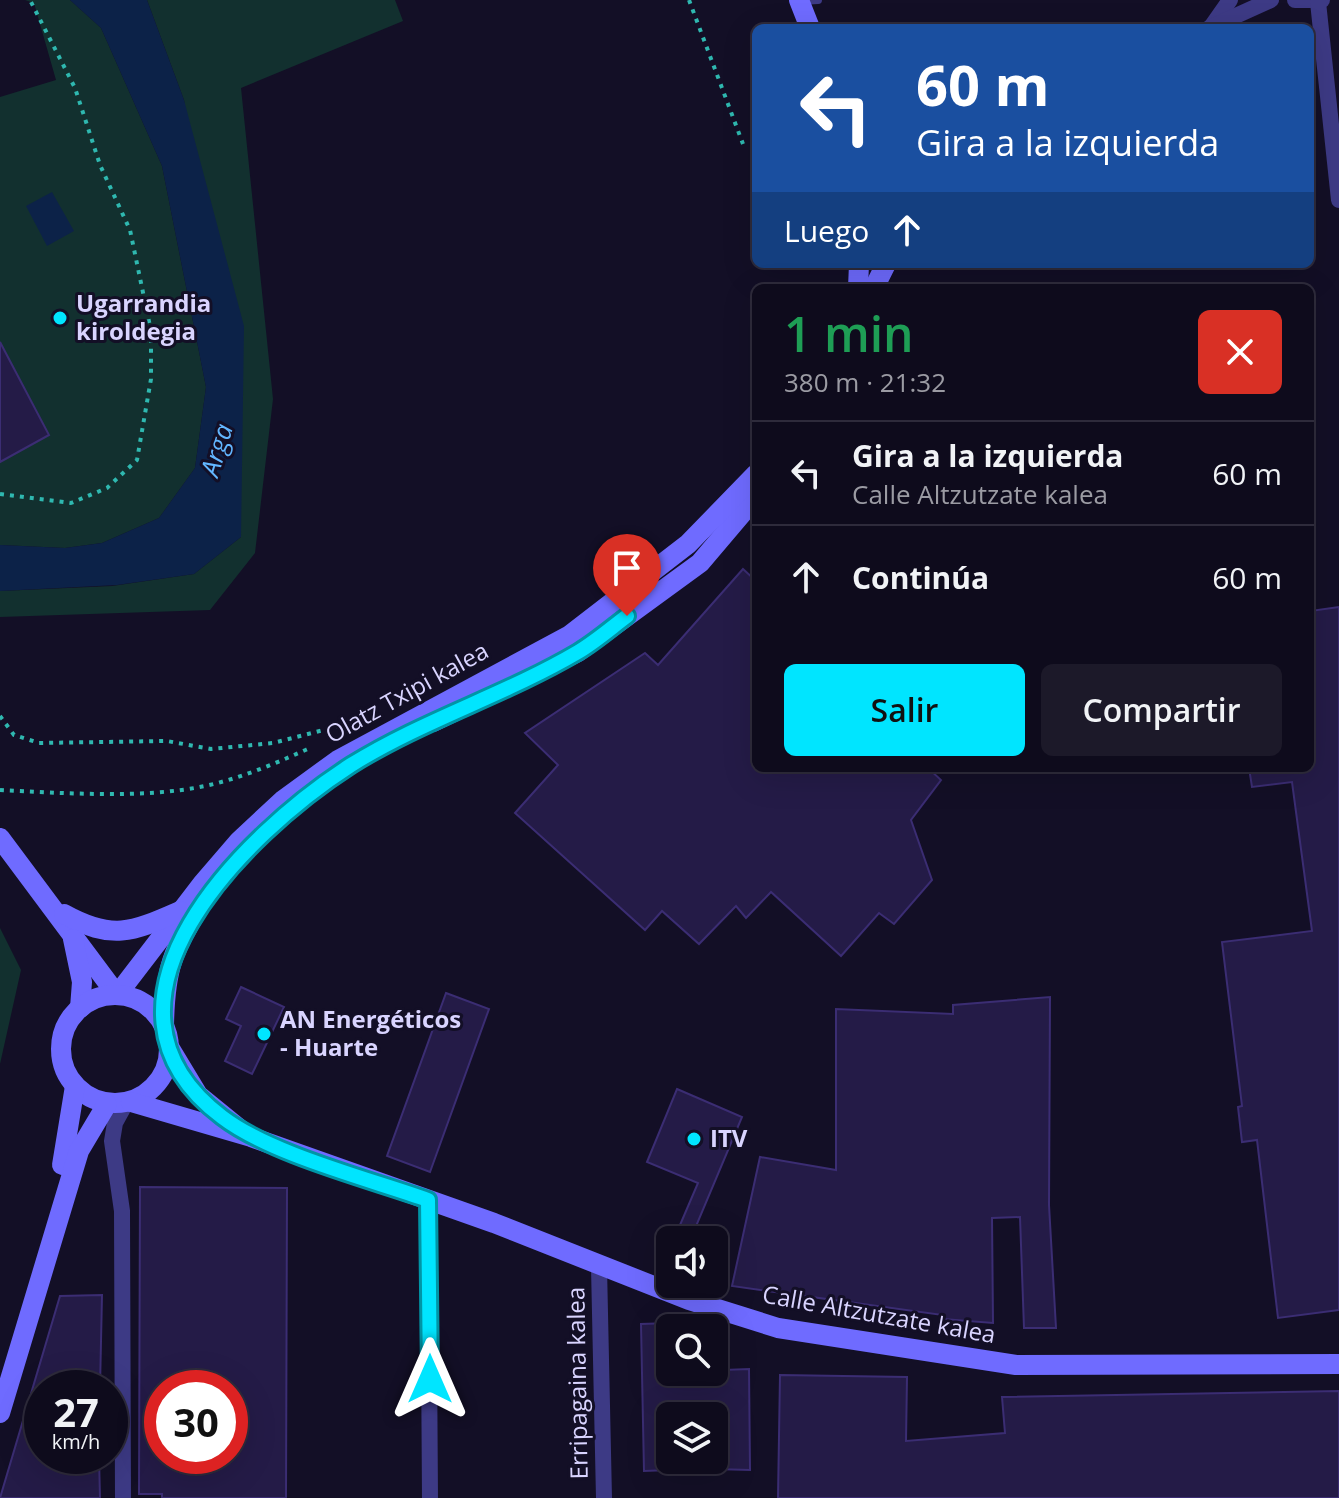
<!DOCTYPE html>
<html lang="es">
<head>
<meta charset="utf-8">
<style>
	:root { --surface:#0e0b1c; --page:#1c1929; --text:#f1f3f6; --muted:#9b9ba3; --line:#2e2b3b; --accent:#00e5ff }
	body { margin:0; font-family:"Open Sans",sans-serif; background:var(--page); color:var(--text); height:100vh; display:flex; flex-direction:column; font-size:30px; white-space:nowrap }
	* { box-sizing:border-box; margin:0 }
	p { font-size:26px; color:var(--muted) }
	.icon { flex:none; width:44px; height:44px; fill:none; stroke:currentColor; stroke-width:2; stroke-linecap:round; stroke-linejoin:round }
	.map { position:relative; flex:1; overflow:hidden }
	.drawer { position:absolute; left:752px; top:284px; width:562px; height:488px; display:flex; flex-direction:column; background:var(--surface); border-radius:12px; box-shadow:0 8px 32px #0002,0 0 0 2px var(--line) }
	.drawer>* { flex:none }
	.banner { position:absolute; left:752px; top:24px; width:562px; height:244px; border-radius:12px; box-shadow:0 8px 32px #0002,0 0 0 2px var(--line); background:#1a4fa0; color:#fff; overflow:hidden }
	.buttons { position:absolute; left:656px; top:1226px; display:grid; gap:16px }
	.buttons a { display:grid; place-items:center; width:72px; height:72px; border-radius:12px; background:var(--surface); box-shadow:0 8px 32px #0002,0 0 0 2px var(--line); font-size:40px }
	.speed { position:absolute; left:24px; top:1370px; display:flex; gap:16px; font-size:40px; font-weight:700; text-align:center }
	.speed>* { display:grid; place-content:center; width:104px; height:104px; border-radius:50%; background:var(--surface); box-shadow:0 8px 32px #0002,0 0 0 2px var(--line); line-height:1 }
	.speed small { font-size:20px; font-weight:400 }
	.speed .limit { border:12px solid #d22; background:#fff; color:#111 }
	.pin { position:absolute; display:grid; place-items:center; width:68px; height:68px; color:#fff; margin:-82px -34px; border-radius:50% 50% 50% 0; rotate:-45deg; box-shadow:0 0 8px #0007 }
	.pin .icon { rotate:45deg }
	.me { position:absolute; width:88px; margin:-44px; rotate:0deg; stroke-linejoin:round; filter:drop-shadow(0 0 6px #0008) }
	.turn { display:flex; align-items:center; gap:28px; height:168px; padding:0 32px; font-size:36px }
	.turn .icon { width:104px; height:104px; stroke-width:2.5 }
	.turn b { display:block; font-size:56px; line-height:68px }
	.then { display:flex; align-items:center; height:76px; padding:0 32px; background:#0003; gap:16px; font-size:30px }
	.round { display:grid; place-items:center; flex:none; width:84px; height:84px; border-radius:12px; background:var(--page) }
	.head { display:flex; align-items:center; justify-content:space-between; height:136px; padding:0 32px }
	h1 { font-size:48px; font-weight:600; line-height:60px; color:#1e9e55 }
	.primary-button { display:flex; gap:16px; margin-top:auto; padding:16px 32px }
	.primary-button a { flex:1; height:92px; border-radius:12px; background:var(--accent); color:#111; font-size:32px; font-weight:600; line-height:92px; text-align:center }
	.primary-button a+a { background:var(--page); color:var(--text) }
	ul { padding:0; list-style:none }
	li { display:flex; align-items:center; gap:24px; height:104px; padding:0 32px; border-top:2px solid var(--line) }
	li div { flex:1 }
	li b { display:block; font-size:30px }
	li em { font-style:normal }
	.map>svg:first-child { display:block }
	.green { fill:#12302f }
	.water { fill:#0c2248 }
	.building { fill:#241b47; stroke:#3b2d73; stroke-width:2; fill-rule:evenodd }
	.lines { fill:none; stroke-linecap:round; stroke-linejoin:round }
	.path { stroke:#2fb8b0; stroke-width:4; stroke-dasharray:4 6; stroke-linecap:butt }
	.lane { stroke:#3d3a85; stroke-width:8 }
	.street { stroke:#3d3a85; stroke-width:16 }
	.secondary { stroke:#6f6bff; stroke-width:20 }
	.route-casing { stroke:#0095a6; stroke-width:20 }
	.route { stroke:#00e5ff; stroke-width:14 }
	.poi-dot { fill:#00e5ff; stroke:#130f26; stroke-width:3 }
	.labels { text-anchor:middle; stroke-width:6; stroke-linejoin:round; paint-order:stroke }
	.poi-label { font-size:24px; font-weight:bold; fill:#d9d4ff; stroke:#130f26; text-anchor:start }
	.street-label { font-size:24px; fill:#d9d4ff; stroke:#130f26 }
	.water-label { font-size:26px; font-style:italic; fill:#62b6ff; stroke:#130f26 }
</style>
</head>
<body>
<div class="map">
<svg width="1339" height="1498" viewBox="0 0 1339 1498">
	<rect width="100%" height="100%" fill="#130f26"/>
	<g class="green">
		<polygon points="25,0 70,0 101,28 162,166 206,387 195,468 159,518 102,543 65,548 0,545 0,97 56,80 34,3"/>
		<polygon points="147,0 395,0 403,21 241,88 273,399 255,553 210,610 0,617 0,591 112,586 194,574 241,537 184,100"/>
		<polygon points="0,928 21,970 0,1064"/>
	</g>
	<g class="water">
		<polygon points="70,0 147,0 184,100 244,326 241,537 194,574 117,585 0,591 0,545 65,548 102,543 159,518 195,468 206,387 162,166 101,28"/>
		<polygon points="52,192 74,231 47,246 26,206"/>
	</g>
	<g class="building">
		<polygon points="0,342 49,435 0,462"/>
		<polygon points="743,569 756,581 756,768 928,768 941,780 911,820 932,880 894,924 879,913 841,956 771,892 746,918 736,906 699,944 662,911 645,930 515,813 558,765 525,733 645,653 658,665"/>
		<polygon points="1339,607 1339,1310 1278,1318 1257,1140 1242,1142 1238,1107 1242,1106 1222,942 1312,931 1292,782 1252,787 1249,768 1310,768 1310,611"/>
		<polygon points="241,987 284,1007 252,1074 225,1061 241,1026 226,1019"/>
		<polygon points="446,993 489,1009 430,1172 387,1156"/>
		<polygon points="1050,997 1049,1205 1056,1328 1024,1328 1020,1217 992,1218 993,1323 943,1319 943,1315 732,1286 760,1157 836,1170 836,1009 953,1014 953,1005"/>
		<polygon points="677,1089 742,1117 694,1231 680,1225 698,1183 647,1162"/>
		<path d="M 140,1187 L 287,1188 L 286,1498 L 162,1498 L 162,1494 L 139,1494 ZM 162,1388 L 230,1388 L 230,1456 L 162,1456 Z"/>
		<polygon points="102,1295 100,1388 42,1388 42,1456 99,1456 100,1498 0,1498 60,1296"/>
		<polygon points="670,1323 670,1372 749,1369 750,1470 714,1469 714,1416 670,1416 670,1470 644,1471 641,1324"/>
		<polygon points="780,1375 907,1377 906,1441 1005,1433 1002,1397 1339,1391 1339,1498 778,1498"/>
	</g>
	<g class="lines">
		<g class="path">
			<polyline points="689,0 743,144"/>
			<polyline points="0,494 71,503 107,488 137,460 151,379 151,331 130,230 100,165 75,88 30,0"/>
			<polyline points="0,716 14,735 39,743 167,741 211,749 273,743 343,725"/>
			<path d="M 0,790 C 63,793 143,799 205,786 C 242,778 276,763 310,748"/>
		</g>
		<polyline class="lane" points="800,1 818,0"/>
		<g class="street">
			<polyline points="1295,0 1322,0"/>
			<polyline points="1318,2 1339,200"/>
			<polyline points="1211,27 1230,0"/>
			<polyline points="1209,28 1271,0"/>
			<polyline points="428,1200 430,1498"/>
			<polyline points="599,1267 604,1498"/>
			<polyline points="123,1498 122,1211 112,1141 115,1123 126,1103"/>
		</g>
		<g class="secondary">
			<polyline points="799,0 810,28"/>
			<polyline points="858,288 859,264"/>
			<polyline points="874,288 886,264"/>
			<polyline points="433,722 578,652 700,563 756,497"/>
			<polyline points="0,838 117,995 202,884 239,841 283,800 338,760 570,635 688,544 756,474"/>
			<path d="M 64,914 C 113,941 132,932 180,911"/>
			<polyline points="73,939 82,982 80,1008"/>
			<circle cx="115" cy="1049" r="54"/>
			<path d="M 164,1026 C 165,968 172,952 202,903"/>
			<polyline points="169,1047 198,1095 241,1130"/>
			<polyline points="131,1102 251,1137 494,1223 689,1300 778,1328 1016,1365 1339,1364"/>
			<polyline points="62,1165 75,1086"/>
			<polyline points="0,1413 79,1151 107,1104"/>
		</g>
	</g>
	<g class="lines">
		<defs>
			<path id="route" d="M 430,1379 L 428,1200 C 369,1179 270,1154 222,1117 C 71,1003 245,833 351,765 C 423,720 505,695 578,652 C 595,642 611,628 627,616"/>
		</defs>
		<use href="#route" class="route-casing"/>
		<use href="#route" class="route"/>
	</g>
	<g class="poi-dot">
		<circle cx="60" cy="318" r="8"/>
		<circle cx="264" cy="1034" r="8"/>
		<circle cx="694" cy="1139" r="8"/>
	</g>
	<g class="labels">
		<g class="poi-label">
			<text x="76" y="312">Ugarrandia<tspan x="76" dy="28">kiroldegia</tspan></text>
			<text x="280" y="1028">AN Energéticos<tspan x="280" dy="28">- Huarte</tspan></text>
			<text x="710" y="1147">ITV</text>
		</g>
		<g class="street-label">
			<text transform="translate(407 693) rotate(-29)" y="8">Olatz Txipi kalea</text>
			<text transform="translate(879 1315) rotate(10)" y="8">Calle Altzutzate kalea</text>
			<text transform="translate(578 1383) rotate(-91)" y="8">Erripagaina kalea</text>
		</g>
		<g class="water-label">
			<text transform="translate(217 450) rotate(-73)" y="9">Arga</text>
		</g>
	</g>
</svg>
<div class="buttons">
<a><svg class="icon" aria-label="sound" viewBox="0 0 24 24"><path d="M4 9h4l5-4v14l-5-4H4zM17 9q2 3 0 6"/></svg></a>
<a><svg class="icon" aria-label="search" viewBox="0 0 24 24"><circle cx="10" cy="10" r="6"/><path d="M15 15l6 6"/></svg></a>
<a><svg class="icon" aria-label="layers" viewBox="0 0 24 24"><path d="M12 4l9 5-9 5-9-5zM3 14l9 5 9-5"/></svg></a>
</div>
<div class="speed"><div>27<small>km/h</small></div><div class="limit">30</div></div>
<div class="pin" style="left:627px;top:616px;background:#d93025"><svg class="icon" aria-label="arrive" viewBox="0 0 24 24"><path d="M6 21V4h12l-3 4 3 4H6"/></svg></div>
<svg class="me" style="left:430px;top:1379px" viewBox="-20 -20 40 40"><path d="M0-17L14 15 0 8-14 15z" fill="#00e5ff" stroke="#fff" stroke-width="4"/></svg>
<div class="banner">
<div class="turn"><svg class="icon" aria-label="left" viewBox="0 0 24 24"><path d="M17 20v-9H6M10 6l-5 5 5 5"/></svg><div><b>60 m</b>Gira a la izquierda</div></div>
<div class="then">Luego<svg class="icon" aria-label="ahead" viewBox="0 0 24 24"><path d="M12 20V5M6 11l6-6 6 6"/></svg></div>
</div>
<section class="drawer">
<div class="head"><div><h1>1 min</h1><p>380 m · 21:32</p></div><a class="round" style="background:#d93025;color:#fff"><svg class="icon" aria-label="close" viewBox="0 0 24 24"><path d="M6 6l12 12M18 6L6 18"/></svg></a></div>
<ul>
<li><svg class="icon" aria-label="left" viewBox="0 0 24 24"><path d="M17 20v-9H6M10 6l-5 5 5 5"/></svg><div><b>Gira a la izquierda</b><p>Calle Altzutzate kalea</p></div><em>60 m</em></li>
<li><svg class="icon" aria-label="ahead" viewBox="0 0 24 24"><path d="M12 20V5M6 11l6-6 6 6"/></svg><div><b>Continúa</b></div><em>60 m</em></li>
</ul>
<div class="primary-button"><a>Salir</a><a>Compartir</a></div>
</section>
</div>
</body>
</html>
